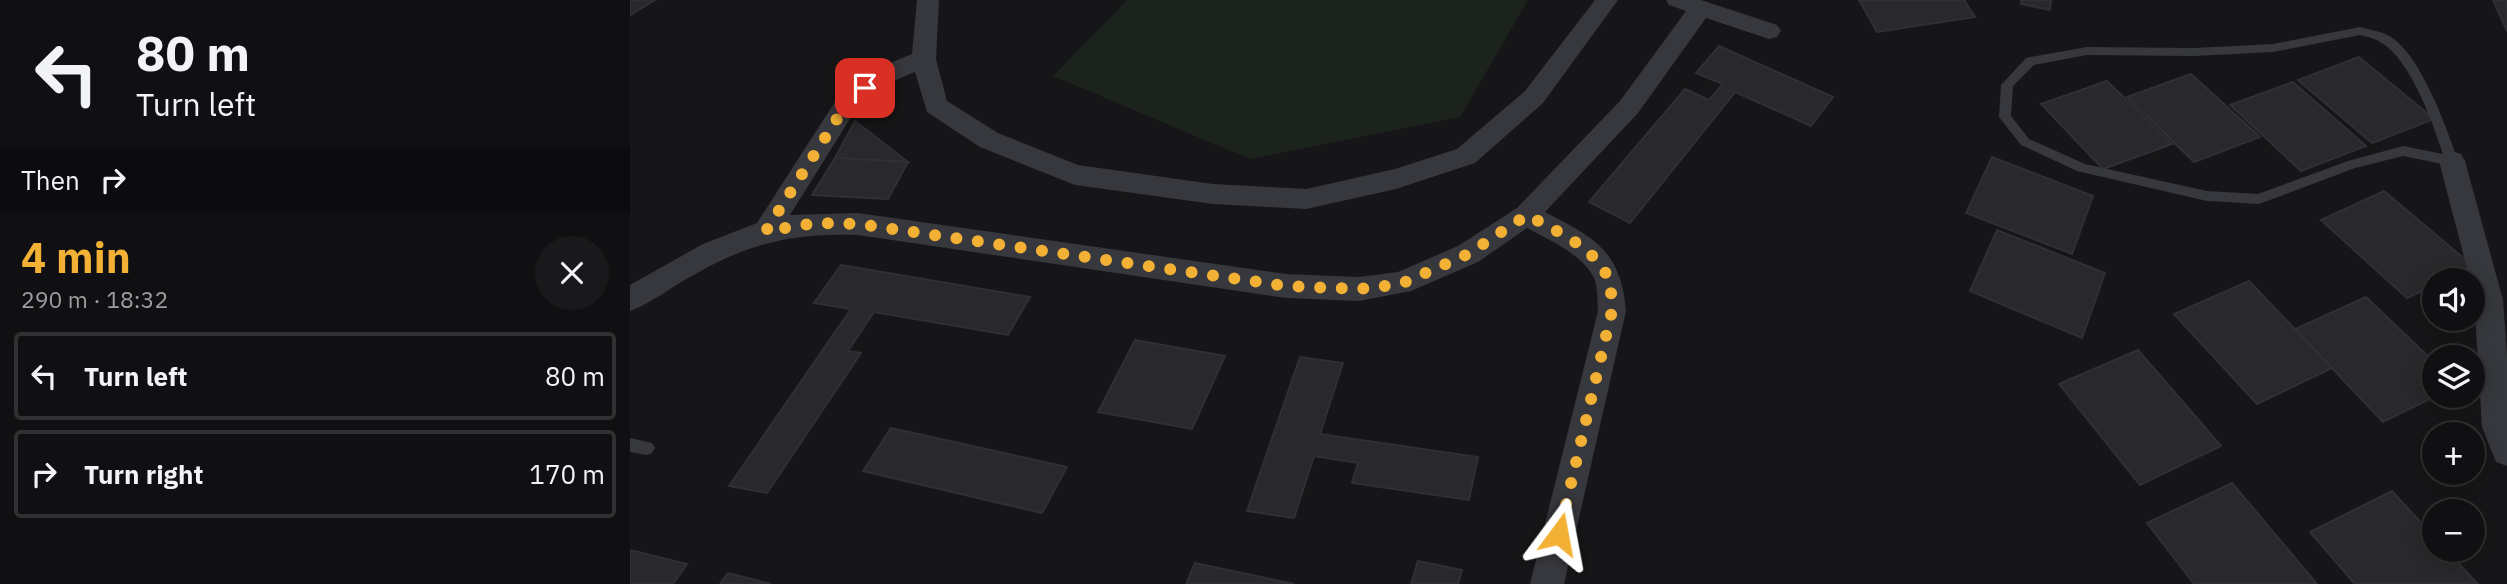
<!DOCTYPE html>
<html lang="en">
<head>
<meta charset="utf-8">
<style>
	:root { --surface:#101012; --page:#19191b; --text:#f1f3f6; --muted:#9c9d9f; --line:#303032; --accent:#f2b134 }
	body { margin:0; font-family:"IBM Plex Sans",sans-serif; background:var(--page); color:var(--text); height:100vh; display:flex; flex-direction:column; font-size:26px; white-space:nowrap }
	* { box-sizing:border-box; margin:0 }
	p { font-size:23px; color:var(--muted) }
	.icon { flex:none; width:38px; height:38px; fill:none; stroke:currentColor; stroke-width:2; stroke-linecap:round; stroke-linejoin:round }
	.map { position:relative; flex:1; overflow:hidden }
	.panel { display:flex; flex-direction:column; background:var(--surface); width:630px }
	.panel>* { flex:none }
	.hud { background:#101012; color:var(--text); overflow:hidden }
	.buttons { position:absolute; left:1792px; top:268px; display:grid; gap:14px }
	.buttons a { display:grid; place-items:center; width:63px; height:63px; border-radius:50%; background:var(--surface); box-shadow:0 4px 18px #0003,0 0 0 2px var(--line); font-size:35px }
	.pin { position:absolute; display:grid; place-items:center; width:60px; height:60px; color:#fff; margin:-30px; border-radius:14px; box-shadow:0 4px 10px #0006 }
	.me { position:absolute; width:77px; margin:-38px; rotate:13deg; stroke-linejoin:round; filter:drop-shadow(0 0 5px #0008) }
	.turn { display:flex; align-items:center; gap:24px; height:147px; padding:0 21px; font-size:32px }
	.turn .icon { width:91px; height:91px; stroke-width:2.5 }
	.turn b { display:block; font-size:49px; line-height:60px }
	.then { display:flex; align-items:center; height:66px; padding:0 21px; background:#0003; gap:14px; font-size:26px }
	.round { display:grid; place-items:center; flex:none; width:74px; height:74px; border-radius:37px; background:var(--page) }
	.summary { display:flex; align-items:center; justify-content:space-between; height:119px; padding:0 21px }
	h1 { font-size:42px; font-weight:800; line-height:52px; color:var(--accent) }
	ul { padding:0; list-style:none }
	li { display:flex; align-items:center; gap:21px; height:88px; margin:0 14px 10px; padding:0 7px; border:4px solid var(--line); border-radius:7px }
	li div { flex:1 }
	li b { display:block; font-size:26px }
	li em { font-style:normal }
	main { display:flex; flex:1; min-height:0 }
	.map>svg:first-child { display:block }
	.green { fill:#1c231d }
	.building { fill:#29292c; stroke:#303034; stroke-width:2 }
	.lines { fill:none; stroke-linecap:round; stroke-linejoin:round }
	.lane { fill:#37383d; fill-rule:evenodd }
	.street { fill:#37383d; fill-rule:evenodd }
	.route { stroke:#f2b134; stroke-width:12; stroke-dasharray:0 21.6 }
</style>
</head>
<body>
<main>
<section class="panel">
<div class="hud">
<div class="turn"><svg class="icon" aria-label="left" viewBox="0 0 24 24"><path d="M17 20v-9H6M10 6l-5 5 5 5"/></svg><div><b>80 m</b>Turn left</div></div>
<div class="then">Then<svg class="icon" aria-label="right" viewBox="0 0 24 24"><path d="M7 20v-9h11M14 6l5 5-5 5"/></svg></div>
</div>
<div class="summary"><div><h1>4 min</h1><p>290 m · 18:32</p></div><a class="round"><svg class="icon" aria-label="close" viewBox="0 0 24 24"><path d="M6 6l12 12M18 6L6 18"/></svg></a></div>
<ul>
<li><svg class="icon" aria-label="left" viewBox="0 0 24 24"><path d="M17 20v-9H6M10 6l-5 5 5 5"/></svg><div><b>Turn left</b></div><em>80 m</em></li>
<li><svg class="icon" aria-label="right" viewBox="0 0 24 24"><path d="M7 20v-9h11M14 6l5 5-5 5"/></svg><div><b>Turn right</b></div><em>170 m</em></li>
</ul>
</section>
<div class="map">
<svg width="1877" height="584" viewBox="0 0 1877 584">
	<rect width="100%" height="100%" fill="#161618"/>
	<polygon class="green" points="497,0 898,0 830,117 620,159 423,76"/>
	<g class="building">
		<polygon points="0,0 25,0 0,15"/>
		<polygon points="1229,0 1334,0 1345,17 1247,32"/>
		<polygon points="1391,0 1421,0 1420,10 1391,4"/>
		<polygon points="1863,0 1877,0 1877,31"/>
		<polygon points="1089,46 1203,97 1181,126 1105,92 1000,223 959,202 1055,89 1079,100 1093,84 1066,73"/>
		<polygon points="1729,57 1804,119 1742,143 1668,80"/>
		<polygon points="1561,74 1630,137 1564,162 1497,97"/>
		<polygon points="1477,81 1542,144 1473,169 1411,104"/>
		<polygon points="1663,82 1736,146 1671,171 1600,105"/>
		<polygon points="225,121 278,162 205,158"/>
		<polygon points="1362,157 1463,196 1442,254 1336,213"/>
		<polygon points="205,158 278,162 258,199 182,195"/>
		<polygon points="1754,191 1843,266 1814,280 1804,280 1804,285 1777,298 1691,220"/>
		<polygon points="1367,230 1475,273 1452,338 1340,291"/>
		<polygon points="211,265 400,297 378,335 244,312 218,351 231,353 137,493 99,486 221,309 184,303"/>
		<polygon points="1619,281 1702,368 1627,404 1544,314"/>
		<polygon points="1736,297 1804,362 1806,396 1753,422 1665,329"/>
		<polygon points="505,340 595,356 562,429 468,412"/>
		<polygon points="1508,350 1591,446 1510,485 1429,384"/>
		<polygon points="670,357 713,363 690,434 848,457 839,500 722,483 728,463 684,456 664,518 617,511"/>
		<polygon points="261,428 437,467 412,513 233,471"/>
		<polygon points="1602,483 1687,584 1564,584 1517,523"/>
		<polygon points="1762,491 1804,537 1804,550 1816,550 1848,584 1725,584 1680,532"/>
		<polygon points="0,550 57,564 43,584 0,584"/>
		<polygon points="788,561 832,570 828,584 781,584"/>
		<polygon points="565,563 664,584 556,584"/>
		<polygon points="98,573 141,584 90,584"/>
	</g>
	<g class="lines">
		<g class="lane">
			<path d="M 1730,27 C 1740,30 1752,31 1761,37 C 1791,56 1817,128 1828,161 L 1827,164 L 1822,166 L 1773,156 L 1725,168 L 1629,204 L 1577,201 L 1447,171 L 1391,145 L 1369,117 L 1371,85 L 1396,58 L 1400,57 L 1457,47 L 1564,48 L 1643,44 ZM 1730,35 C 1737,37 1744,38 1750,42 C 1780,58 1803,123 1813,154 L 1773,146 L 1718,161 L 1628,194 L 1577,191 L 1455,164 L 1399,139 L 1381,116 L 1383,86 L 1404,65 L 1457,55 L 1564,56 L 1643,52 Z"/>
			<polygon points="0,438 22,443 25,448 22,453 17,455 0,452"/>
		</g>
		<g class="street">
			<path d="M 287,0 L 309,0 L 306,59 L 317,101 L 368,133 L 448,165 L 583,184 L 676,189 L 765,169 L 827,149 L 895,91 L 965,0 L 988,0 L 913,103 L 845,163 L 766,189 L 676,209 L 583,204 L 445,185 L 350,147 L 297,112 L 285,72 L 259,83 L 228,106 L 160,215 L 228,213 L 656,274 L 729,277 L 768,272 L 828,246 L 887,208 L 990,101 L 1056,11 L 1039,5 L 1036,0 L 1071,0 L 1147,25 L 1151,31 L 1147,37 L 1139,39 L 1076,18 L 1008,113 L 915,212 C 965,238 991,251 996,311 L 934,584 L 900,584 L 968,311 C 967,301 968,287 964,278 C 952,254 919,240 897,228 L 848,262 L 781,291 L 729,301 L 656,298 L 228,235 C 162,233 119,243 62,276 C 41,287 22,303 0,311 L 0,285 L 73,244 L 127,223 L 210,94 L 241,71 L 282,54 Z"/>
			<polygon points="1822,151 1831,154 1835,161 1873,300 1877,354 1877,466 1866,462 1852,427 1843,280 1840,280 1809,161 1813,154"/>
		</g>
	</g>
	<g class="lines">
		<path class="route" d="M 235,88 L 219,100 L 136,231 L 185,223 L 228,224 L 656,286 L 729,289 L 771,284 L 838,254 L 897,215 C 924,230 965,247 978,278 C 982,287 981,301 982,311 L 929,534"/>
	</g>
</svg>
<div class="buttons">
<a><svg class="icon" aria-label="sound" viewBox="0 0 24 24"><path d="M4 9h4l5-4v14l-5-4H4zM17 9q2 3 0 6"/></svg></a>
<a><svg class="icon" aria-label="layers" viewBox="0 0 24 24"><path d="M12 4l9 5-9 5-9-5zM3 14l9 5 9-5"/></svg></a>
<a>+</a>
<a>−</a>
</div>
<div class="pin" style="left:235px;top:88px;background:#d93025"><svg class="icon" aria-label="arrive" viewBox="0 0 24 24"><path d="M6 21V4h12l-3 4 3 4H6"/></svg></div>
<svg class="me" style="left:929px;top:534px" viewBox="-20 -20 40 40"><path d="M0-17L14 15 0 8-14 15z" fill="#f2b134" stroke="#fff" stroke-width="4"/></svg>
</div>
</main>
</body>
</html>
